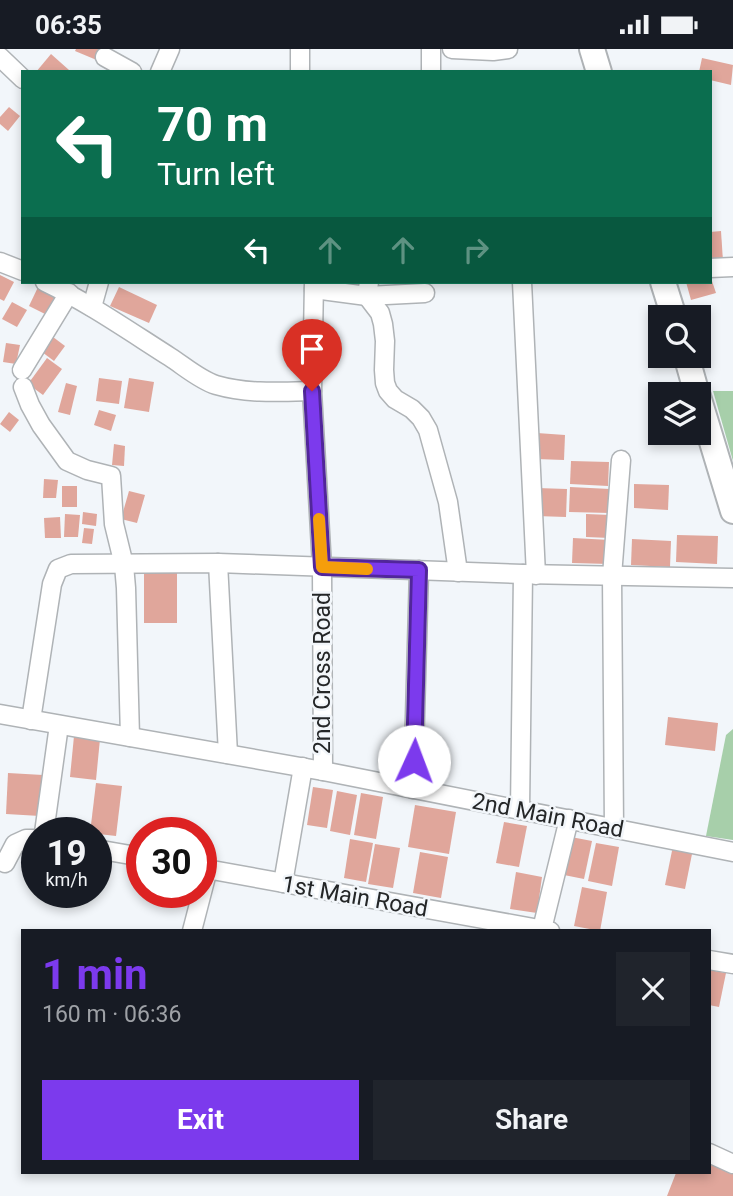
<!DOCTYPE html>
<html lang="en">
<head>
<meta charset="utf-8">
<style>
	:root { --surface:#171b24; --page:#20242c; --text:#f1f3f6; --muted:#9ea1a6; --accent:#7c3aed }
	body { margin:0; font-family:Roboto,sans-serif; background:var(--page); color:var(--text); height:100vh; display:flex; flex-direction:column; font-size:26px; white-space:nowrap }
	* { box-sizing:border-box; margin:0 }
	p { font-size:23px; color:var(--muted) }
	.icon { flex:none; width:38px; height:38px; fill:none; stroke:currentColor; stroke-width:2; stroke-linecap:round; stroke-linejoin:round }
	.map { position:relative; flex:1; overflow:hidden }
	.drawer { position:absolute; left:21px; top:880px; width:690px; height:245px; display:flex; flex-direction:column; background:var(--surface); border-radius:0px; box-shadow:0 4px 10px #0003 }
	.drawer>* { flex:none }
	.guide { position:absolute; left:21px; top:21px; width:691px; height:214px; border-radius:0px; box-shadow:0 4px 10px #0003; background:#0b6e4f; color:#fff; overflow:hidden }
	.controls { position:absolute; left:648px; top:256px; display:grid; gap:14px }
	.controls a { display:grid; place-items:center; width:63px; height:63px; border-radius:0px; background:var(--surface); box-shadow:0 4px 10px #0003; font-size:35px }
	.speed { position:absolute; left:21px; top:768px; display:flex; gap:14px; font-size:35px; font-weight:700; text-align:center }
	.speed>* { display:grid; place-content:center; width:91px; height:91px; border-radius:50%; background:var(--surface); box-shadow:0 4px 10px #0003; line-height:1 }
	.speed small { font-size:18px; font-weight:400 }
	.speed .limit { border:10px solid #d22; background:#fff; color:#111 }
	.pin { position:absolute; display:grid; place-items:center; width:60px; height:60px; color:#fff; margin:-72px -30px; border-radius:50% 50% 50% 0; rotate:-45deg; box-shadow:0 0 7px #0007 }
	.pin .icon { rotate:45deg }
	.me { position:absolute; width:77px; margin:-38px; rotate:2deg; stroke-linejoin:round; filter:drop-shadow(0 0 5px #0008) }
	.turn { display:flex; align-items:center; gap:24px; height:147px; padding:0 21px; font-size:32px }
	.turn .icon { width:91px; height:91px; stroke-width:2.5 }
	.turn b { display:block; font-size:49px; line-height:60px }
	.lanes { display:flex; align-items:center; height:66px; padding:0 21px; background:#0003; justify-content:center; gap:35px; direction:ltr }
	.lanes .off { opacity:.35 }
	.round { display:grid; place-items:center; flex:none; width:74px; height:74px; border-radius:0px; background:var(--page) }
	.head { display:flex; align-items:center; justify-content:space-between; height:119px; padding:0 21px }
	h1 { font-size:42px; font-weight:700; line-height:52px; color:var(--accent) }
	.cta { display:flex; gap:14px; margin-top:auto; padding:14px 21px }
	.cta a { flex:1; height:80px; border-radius:0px; background:var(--accent); color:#fff; font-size:28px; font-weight:700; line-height:80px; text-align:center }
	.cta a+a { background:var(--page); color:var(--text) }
	.status { display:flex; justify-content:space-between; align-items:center; height:49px; padding:0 35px; background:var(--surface); direction:ltr }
	.status svg { height:19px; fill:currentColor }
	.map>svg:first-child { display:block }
	.green { fill:#a7cfaa }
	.building { fill:#e0a69b }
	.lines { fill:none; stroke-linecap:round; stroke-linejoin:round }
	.street-casing { stroke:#afb3b6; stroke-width:21 }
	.secondary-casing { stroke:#afb3b6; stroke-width:28 }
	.street { stroke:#fff; stroke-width:18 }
	.secondary { stroke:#fff; stroke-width:24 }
	.route-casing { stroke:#51269a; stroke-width:18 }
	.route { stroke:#7c3aed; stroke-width:12 }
	.slow { stroke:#f59e0b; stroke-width:12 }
	.labels { text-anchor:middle; stroke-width:5; stroke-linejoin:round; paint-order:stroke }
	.street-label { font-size:23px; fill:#242627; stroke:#f2f6fa }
</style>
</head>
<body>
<div class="status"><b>06:35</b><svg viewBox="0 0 49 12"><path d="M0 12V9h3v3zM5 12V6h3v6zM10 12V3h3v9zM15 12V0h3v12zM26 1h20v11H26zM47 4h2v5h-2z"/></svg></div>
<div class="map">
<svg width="733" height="1147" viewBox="0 0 733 1147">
	<rect width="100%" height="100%" fill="#f2f6fa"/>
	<g class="green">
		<polygon points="733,342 733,412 713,342"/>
		<polygon points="733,680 733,791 706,787 726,686"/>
	</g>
	<g class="building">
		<polygon points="76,0 104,0 99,12 75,2"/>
		<polygon points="51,5 69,21 67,23 36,23"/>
		<polygon points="702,9 733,16 731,36 710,31 710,23 699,23"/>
		<polygon points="9,58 20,67 8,82 0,75 0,68"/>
		<polygon points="721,182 723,212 710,213 710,183"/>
		<polygon points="0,226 14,233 4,252 0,250"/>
		<polygon points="710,226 716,244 691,251 686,233 710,233"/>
		<polygon points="39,236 60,246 49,267 29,257"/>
		<polygon points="119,238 157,256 149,274 110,257"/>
		<polygon points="12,253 27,261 17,278 2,270"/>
		<polygon points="49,285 65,297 54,312 38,300"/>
		<polygon points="6,294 20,296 16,315 3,313"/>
		<polygon points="47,309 62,320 43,346 28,335"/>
		<polygon points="99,329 122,332 119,355 96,352"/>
		<polygon points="129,329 154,333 149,363 124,359"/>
		<polygon points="66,334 77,337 70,366 58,363"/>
		<polygon points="99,361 116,366 111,382 94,376"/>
		<polygon points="9,363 19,371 10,383 0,375"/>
		<polygon points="537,384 565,386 564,411 536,410"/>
		<polygon points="114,395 125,397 124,417 112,416"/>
		<polygon points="571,412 609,413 608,437 570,435"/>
		<polygon points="44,430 58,431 56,449 43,449"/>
		<polygon points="634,435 669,436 668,461 634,459"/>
		<rect x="62" y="437" width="15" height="21"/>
		<polygon points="570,438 610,440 610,464 569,463"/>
		<polygon points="537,439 567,440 566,468 536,467"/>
		<polygon points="129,442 145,446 137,474 121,470"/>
		<polygon points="83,463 97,465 96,477 82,475"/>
		<polygon points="65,465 80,466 78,488 64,488"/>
		<polygon points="586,465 611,466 610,489 586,488"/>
		<polygon points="60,468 61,489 45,489 44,469"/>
		<polygon points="84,479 94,480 92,495 82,494"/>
		<polygon points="677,486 718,487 717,515 676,513"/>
		<polygon points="573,489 610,491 609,515 572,514"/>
		<polygon points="632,490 671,492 670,518 631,516"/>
		<rect x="144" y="522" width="33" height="52"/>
		<polygon points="668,668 718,674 715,702 665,696"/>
		<polygon points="74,687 100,690 96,731 70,728"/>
		<polygon points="8,724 43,726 40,767 6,765"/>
		<polygon points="96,734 122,737 116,787 90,784"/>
		<polygon points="313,738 333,741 327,779 307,776"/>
		<polygon points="337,742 357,746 350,786 330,782"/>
		<polygon points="361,744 383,748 376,790 354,786"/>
		<polygon points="415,756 456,763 449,805 408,798"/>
		<polygon points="504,773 527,777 519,818 496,814"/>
		<polygon points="571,788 592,792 584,830 564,826"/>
		<polygon points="350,790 373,794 366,833 344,829"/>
		<polygon points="596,794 619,798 612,837 588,832"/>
		<polygon points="375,795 400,799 393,839 368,835"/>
		<polygon points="673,797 693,800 685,840 665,836"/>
		<polygon points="420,803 448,808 441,849 413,844"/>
		<polygon points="516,823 542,828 537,864 510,860"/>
		<polygon points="582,838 607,843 600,882 574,877"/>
		<polygon points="709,921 726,924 719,958 709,956"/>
		<polygon points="709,1113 733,1122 733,1147 667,1147 676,1124 709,1124"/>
	</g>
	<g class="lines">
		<defs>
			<g id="street">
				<polyline points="452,0 493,2 508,0"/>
				<polyline points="0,8 23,30"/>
				<polyline points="105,8 132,23"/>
				<polyline points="160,23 170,0"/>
				<polyline points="300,23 300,0"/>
				<polyline points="431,23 431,0"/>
				<polyline points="0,213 23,222"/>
				<polyline points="710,219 733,218"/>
				<path d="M 45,233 C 89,254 129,282 170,308 C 184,317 200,331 216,336 C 247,345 280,343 312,342"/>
				<polyline points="314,233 312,342 322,518 323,722"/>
				<polyline points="522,233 536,526"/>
				<polyline points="314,240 367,247 369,233"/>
				<polyline points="367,247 380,264 383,275 385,292 384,321 385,334 388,342 395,350 412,360 421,369 428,381 448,453 458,523"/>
				<polyline points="367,247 425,244"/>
				<polyline points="92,258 99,233"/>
				<polyline points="22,321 69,244"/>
				<polyline points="23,338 30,356 41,376 67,412 87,421 111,427 114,475 124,516 126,539 130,688"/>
				<polyline points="218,514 228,705"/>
				<polyline points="0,665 323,722 733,803"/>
				<polyline points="31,671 52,535 58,520 71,515 218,514 523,525 733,529"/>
				<polyline points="413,740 419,521"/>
				<polyline points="520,761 523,525"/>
				<polyline points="614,779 612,527 621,411"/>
				<polyline points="44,784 59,676"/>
				<polyline points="96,800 142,808"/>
				<polyline points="5,814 15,795 26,790 37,790"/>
				<polyline points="201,819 550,882"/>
				<polyline points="283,834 303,718"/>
				<polyline points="542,880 569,770"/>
				<polyline points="192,882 208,820"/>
				<polyline points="709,911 733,915"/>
				<polyline points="709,1104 733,1115"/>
			</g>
			<g id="secondary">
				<polyline points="592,0 599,23"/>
				<polyline points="663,233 674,268"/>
				<polyline points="686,306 697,345"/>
				<polyline points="698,347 733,462"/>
			</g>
		</defs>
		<use href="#street" class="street-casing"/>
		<use href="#secondary" class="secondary-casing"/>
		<use href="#street" class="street"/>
		<use href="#secondary" class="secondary"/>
	</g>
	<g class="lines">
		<defs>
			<polyline id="route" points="312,342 322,518 419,521 414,712"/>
		</defs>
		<use href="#route" class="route-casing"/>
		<use href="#route" class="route"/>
		<polyline class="slow" points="319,470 322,518 367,520"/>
	</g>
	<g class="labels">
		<g class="street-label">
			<text transform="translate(322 624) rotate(-90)" y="8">2nd Cross Road</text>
			<text transform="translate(548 766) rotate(11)" y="8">2nd Main Road</text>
			<text transform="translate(355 847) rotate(10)" y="8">1st Main Road</text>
		</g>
	</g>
</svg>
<div class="controls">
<a><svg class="icon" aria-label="search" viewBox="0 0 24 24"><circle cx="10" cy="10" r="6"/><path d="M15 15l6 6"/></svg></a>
<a><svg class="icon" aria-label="layers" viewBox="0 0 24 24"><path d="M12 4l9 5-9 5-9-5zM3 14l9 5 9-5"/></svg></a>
</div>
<div class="speed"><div>19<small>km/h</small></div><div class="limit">30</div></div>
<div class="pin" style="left:312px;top:342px;background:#d93025"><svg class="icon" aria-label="arrive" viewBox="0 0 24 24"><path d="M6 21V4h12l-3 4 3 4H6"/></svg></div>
<svg class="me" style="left:414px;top:712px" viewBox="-20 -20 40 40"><circle r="19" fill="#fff"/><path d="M0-13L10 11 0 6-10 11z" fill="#7c3aed"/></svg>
<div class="guide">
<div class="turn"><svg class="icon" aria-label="left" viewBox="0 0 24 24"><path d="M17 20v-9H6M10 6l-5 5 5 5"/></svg><div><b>70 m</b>Turn left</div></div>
<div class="lanes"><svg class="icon" aria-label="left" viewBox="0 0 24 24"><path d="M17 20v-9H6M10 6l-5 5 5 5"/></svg><svg class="icon off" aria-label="ahead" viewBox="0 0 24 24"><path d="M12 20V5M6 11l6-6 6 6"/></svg><svg class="icon off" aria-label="ahead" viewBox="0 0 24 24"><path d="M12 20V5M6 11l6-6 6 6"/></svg><svg class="icon off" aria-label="right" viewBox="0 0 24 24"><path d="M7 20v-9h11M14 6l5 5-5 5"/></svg></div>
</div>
<section class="drawer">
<div class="head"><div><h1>1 min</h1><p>160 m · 06:36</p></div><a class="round"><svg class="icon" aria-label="close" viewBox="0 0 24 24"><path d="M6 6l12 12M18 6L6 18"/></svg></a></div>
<div class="cta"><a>Exit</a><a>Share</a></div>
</section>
</div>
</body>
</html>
